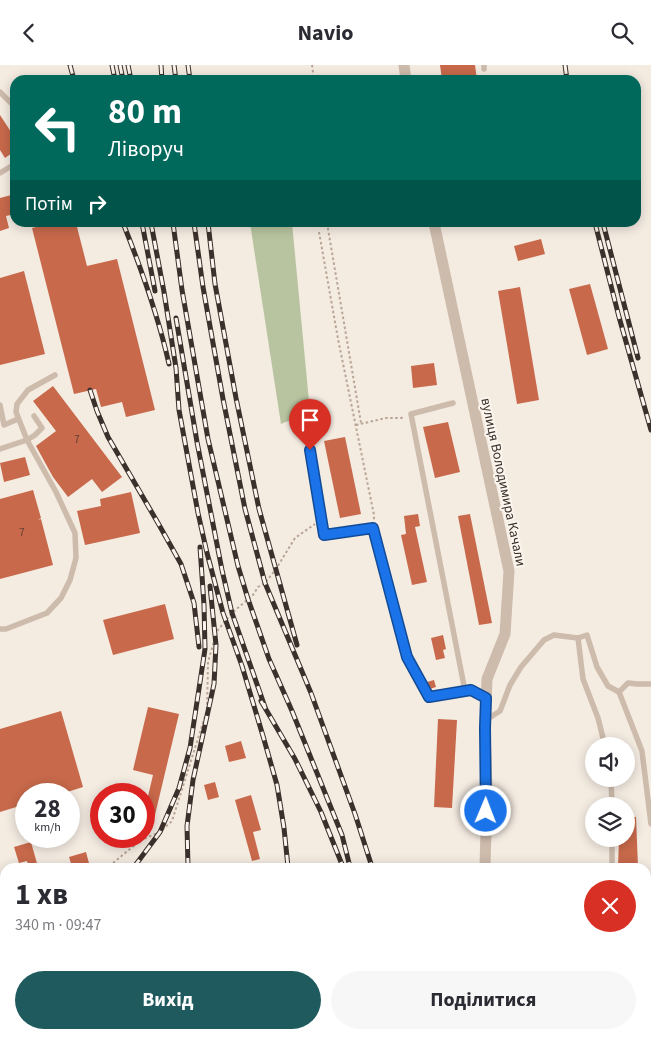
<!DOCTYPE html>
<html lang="uk">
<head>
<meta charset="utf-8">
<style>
	:root { --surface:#fff; --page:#f7f7f7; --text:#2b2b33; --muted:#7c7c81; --accent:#1f5a5e }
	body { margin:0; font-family:"Source Sans 3",sans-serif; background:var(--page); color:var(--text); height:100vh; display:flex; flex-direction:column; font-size:19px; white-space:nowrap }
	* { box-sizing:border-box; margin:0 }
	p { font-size:16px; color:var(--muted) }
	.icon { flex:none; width:28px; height:28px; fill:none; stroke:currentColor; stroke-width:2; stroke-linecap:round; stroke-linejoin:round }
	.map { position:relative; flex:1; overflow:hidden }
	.sheet { position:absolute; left:0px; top:798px; width:651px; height:176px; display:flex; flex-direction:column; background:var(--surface); border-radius:15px 15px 0 0; box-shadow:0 2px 12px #0003 }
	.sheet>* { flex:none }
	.hud { position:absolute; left:10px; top:10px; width:631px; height:152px; border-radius:15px; box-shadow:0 2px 12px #0003; background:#00695c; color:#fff; overflow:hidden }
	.fabs { position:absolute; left:585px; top:672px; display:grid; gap:10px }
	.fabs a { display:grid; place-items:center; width:50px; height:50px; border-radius:50%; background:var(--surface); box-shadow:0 2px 12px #0003; font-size:25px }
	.speed { position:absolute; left:15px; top:718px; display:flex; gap:10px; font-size:25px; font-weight:700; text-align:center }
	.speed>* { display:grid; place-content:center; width:65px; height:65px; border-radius:50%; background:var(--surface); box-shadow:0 2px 12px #0003; line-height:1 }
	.speed small { font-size:12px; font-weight:400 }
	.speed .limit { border:8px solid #d22; background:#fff; color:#111 }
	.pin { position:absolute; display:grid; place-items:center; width:42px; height:42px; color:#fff; margin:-51px -21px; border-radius:50% 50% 50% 0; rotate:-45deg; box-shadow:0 0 5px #0007 }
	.pin .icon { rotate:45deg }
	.me { position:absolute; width:55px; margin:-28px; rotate:1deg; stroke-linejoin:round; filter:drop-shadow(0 0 4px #0008) }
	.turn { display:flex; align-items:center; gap:18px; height:105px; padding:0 15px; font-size:22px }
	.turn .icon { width:65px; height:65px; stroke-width:2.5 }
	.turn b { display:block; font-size:35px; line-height:42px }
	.then { display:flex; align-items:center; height:48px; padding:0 15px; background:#0003; gap:10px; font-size:19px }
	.round { display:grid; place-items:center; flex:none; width:52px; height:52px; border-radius:26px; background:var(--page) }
	.headline { display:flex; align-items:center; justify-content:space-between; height:85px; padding:0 15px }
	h1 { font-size:30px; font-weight:700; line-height:38px }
	.button { display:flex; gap:10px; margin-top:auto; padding:10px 15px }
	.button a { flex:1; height:58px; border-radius:30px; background:var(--accent); color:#fff; font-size:20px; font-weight:700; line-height:58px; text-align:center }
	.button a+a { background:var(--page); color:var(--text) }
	header { display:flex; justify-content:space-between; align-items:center; height:65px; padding:0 15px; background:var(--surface); font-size:22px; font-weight:700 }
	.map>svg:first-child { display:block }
	.green { fill:#b8c4a0 }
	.building { fill:#c8694b }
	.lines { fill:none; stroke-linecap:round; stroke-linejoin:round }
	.path { stroke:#b9a596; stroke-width:2; stroke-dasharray:2.5 2.5; stroke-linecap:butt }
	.lane { stroke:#cdbbac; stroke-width:5.5 }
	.street { stroke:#cdbbac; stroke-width:11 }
	.rail-casing { stroke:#3b302b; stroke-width:5 }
	.rail { stroke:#fbf5ee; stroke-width:3; stroke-dasharray:9; stroke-linecap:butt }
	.route-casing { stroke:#114b97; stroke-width:12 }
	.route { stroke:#1a73e8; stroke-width:9 }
	.labels { text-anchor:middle; stroke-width:4; stroke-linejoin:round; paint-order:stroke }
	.number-label { font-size:11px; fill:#5e3e33 }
	.street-label { font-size:14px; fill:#3b302b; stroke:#fbf5ee }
</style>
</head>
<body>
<header><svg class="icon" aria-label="back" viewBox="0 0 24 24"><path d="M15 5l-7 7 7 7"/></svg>Navio<svg class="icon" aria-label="search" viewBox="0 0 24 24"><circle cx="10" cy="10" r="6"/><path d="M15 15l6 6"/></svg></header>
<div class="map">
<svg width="651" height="973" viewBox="0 0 651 973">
	<rect width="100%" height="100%" fill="#f4ebe1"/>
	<polygon class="green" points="250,158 292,158 310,347 281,359"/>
	<g class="building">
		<polygon points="440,0 475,0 477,15 442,15"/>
		<polygon points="0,50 15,73 15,86 5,93 0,85"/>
		<polygon points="15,129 15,149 6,151 9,163 0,166 0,133"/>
		<polygon points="53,158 76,158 87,201 117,194 155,345 126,352 122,337 101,342 96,324 74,329 32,163"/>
		<polygon points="541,174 545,189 518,196 514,181"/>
		<polygon points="24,206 45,289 0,300 0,213"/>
		<polygon points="590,219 608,284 587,290 569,224"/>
		<polygon points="520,222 539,335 517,339 498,226"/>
		<polygon points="434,298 437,320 413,323 411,301"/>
		<polygon points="53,321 122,412 102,427 92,414 68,432 53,412 36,381 56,366 33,336"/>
		<polygon points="448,357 460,407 435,413 423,362"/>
		<polygon points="345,372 361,449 340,453 324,376"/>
		<polygon points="25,392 30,410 4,417 0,398"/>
		<polygon points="33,425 41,453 38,455 41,454 53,500 0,514 0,434"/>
		<polygon points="131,427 140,468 85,480 77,446 101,441 100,434"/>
		<polygon points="418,449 420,461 415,462 427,517 412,520 401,470 406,469 404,451"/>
		<polygon points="470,449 492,558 479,560 458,451"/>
		<polygon points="165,539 174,574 113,590 103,555"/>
		<polygon points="443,570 446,584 443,585 445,593 436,595 431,573"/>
		<polygon points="434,615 436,622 430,624 427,617"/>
		<polygon points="148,642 179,649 155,750 144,748 153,710 133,705"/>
		<polygon points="61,646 83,722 61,729 26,729 26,739 0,747 0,664"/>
		<polygon points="438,654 457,655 452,743 434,742"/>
		<polygon points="241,676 246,693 229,697 225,681"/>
		<polygon points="215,717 219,732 208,735 204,720"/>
		<polygon points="251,730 261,765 253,767 260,794 252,796 235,735"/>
		<polygon points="626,751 636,752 638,802 618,802 619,774 626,774"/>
		<polygon points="31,777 38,802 29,802 27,796 19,798 14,782"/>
		<polygon points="86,787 90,802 72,802 69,792"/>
	</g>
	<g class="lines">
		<g class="path">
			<polyline points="312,0 313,7 312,15"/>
			<polyline points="327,158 361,358"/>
			<polyline points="319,167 338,274 374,450 374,456"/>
			<polyline points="356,360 386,353 401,353 404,352"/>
			<polyline points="113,798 141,775 160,767 172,756 207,645 208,597 217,566 232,548 253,530 258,522 265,518 276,504 295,473 315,459"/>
		</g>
		<g class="lane">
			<polyline points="484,0 484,4"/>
			<polyline points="0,27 15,42"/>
			<polyline points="0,108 15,99"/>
			<polyline points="453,338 411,349 465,626"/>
			<polyline points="0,340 4,360 18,354"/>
			<polyline points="0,384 27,375 35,370 42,363 34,351"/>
			<polyline points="310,385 324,470 373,463 407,591 429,632 471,625 486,633"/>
			<polyline points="0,564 6,564 47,548 61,533 70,515 76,493 75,468 56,427 27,375 16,347 17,339 28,325 55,310"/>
			<polyline points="578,573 583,614 598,653 605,681"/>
			<polyline points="619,627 642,686 651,759"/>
			<polyline points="486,655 500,646 510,620 521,602 544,575 554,570 578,573 587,570 597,602 608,621 619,627 628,618 637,619 651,619"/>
			<polyline points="611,714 612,741"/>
			<polyline points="612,802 612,774"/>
			<polyline points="578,969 578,973"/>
			<polyline points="649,969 651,930"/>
			<polyline points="604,973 605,969"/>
		</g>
		<g class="street">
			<polyline points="404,0 406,15"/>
			<polyline points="434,158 509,506 505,569 487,614 485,663 487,727 485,802"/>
			<polyline points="0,960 7,973"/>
			<polyline points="484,969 485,973"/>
		</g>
		<defs>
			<g id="rail">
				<polyline points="70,0 74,15"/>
				<polyline points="112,0 115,15"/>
				<polyline points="120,0 123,15"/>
				<polyline points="128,0 131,15"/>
				<polyline points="161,0 162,15"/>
				<polyline points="174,0 176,15"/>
				<polyline points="188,0 190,15"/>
				<polyline points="565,0 567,15"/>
				<path d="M 123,158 C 141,203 158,250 169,299"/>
				<polyline points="142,158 155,226"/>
				<polyline points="151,158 164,227 176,303 179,345 198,448 207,488 223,548 242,601 263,671 277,720 284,763 288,802"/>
				<polyline points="173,158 182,225 208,374 238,501 248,534 269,594 292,646 342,770 350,802"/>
				<polyline points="194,158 203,222 223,334 245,444 265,518 311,628 355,749 372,802"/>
				<polyline points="208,158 215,219 236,333 259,444 297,580"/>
				<polyline points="595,158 619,252 651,365"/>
				<polyline points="603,158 638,293"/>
				<polyline points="176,253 197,377 222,505 232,548 265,642"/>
				<polyline points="90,325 97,346 108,372 158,458 181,499 194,538 199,582"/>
				<polyline points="261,636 295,694 321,747 343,802"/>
				<polyline points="134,802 160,767 179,723 190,683 205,584 204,540 200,482"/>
				<polyline points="188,802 187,761 193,715 214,619 216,580 210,521"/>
				<polyline points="201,969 201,973"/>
				<polyline points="301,969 301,973"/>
				<polyline points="371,969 372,973"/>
				<polyline points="379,969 380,973"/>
				<polyline points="388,969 388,973"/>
				<polyline points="399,969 399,973"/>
			</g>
		</defs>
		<use href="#rail" class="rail-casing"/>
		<use href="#rail" class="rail"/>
	</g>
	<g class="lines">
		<defs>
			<polyline id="route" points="310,385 324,470 373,463 407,592 429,632 471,625 486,633 485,663 486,746"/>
		</defs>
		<use href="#route" class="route-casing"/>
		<use href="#route" class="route"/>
	</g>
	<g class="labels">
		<g class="number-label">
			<text x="77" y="378">7</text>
			<text x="22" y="471">7</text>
		</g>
		<g class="street-label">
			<text transform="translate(504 417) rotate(78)" y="5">вулиця Володимира Качали</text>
		</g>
	</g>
</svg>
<div class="fabs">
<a><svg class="icon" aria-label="sound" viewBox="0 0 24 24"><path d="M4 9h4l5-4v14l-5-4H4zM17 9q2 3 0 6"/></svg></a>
<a><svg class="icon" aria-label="layers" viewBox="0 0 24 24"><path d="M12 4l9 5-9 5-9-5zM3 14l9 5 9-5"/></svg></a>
</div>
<div class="speed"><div>28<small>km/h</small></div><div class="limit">30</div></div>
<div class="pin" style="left:310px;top:385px;background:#d93025"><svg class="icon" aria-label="arrive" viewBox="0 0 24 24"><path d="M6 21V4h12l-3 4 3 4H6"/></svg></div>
<svg class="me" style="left:486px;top:746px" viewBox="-20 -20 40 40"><circle r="17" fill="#1a73e8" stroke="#fff" stroke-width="3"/><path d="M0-11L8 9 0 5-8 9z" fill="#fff"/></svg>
<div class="hud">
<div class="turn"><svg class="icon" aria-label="left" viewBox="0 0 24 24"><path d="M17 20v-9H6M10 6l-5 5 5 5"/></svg><div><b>80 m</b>Ліворуч</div></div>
<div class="then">Потім<svg class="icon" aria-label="right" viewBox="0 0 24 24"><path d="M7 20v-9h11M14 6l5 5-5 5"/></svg></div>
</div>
<section class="sheet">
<div class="headline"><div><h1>1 хв</h1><p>340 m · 09:47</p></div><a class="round" style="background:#d93025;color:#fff"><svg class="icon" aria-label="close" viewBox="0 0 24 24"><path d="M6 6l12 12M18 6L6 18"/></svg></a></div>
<div class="button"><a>Вихід</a><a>Поділитися</a></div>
</section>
</div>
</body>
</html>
